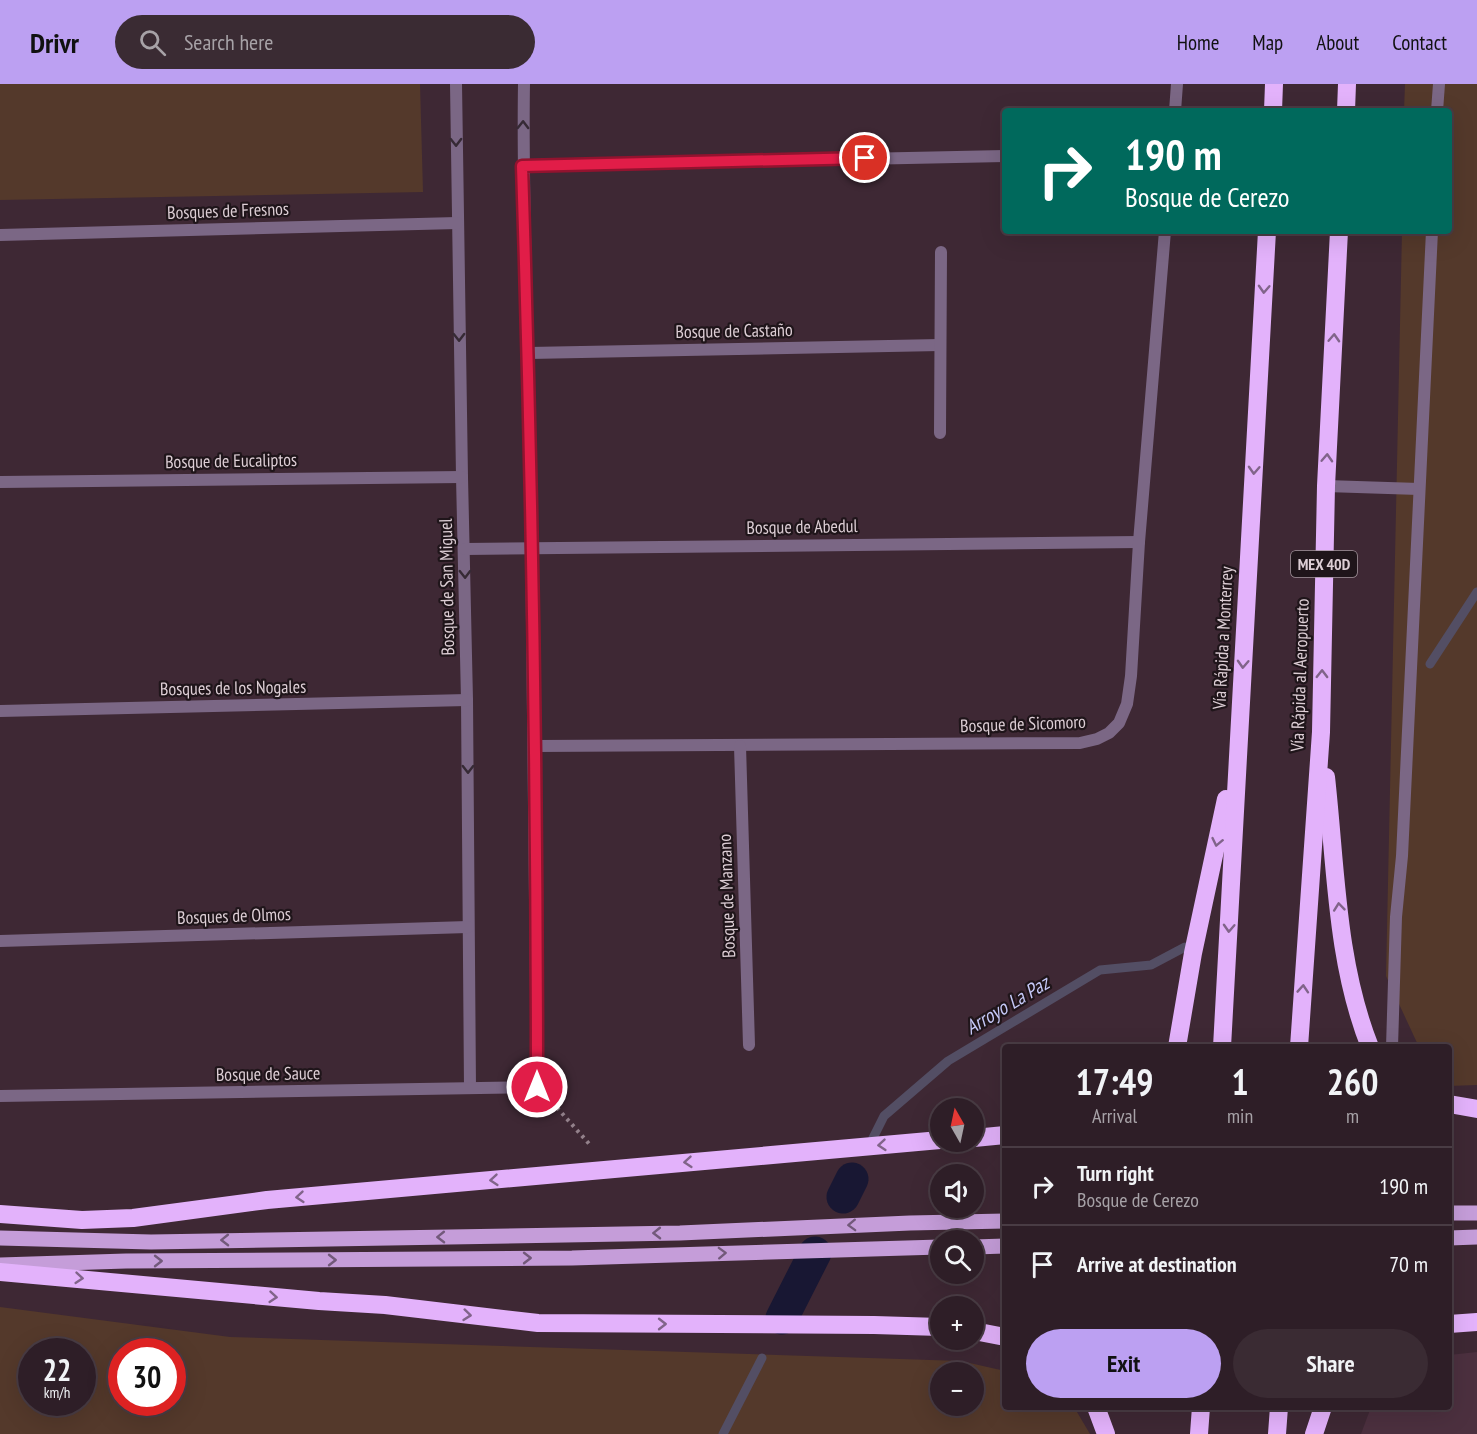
<!DOCTYPE html>
<html lang="en">
<head>
<meta charset="utf-8">
<style>
	:root { --surface:#2e1e27; --page:#3a2b33; --text:#f1f3f6; --muted:#a7a2a7; --line:#493c44; --accent:#bca0f2 }
	body { margin:0; font-family:"PT Sans Narrow",sans-serif; background:var(--page); color:var(--text); height:100vh; display:flex; flex-direction:column; font-size:22px; white-space:nowrap }
	* { box-sizing:border-box; margin:0 }
	p { font-size:20px; color:var(--muted) }
	.icon { flex:none; width:33px; height:33px; fill:none; stroke:currentColor; stroke-width:2; stroke-linecap:round; stroke-linejoin:round }
	.map { position:relative; flex:1; overflow:hidden }
	.drawer { position:absolute; left:1002px; top:960px; width:450px; height:366px; display:flex; flex-direction:column; background:var(--surface); border-radius:6px; box-shadow:0 6px 24px #0002,0 0 0 2px var(--line) }
	.drawer>* { flex:none }
	.guide { position:absolute; left:1002px; top:24px; width:450px; height:126px; border-radius:6px; box-shadow:0 6px 24px #0002,0 0 0 2px var(--line); background:#00695c; color:#fff; overflow:hidden }
	.needle { width:39px; rotate:351deg }
	.tools { position:absolute; left:930px; top:1014px; display:grid; gap:12px }
	.tools a { display:grid; place-items:center; width:54px; height:54px; border-radius:50%; background:var(--surface); box-shadow:0 6px 24px #0002,0 0 0 2px var(--line); font-size:30px }
	.speed { position:absolute; left:18px; top:1254px; display:flex; gap:12px; font-size:30px; font-weight:700; text-align:center }
	.speed>* { display:grid; place-content:center; width:78px; height:78px; border-radius:50%; background:var(--surface); box-shadow:0 6px 24px #0002,0 0 0 2px var(--line); line-height:1 }
	.speed small { font-size:15px; font-weight:400 }
	.speed .limit { border:9px solid #d22; background:#fff; color:#111 }
	.pin { position:absolute; display:grid; place-items:center; width:51px; height:51px; color:#fff; margin:-26px; border:3px solid #fff; border-radius:50%; box-shadow:0 2px 6px #0007 }
	.me { position:absolute; width:66px; margin:-33px; rotate:0deg; stroke-linejoin:round; filter:drop-shadow(0 0 4px #0008) }
	.turn { display:flex; align-items:center; gap:21px; height:126px; padding:0 24px; font-size:27px }
	.turn .icon { width:78px; height:78px; stroke-width:2.5 }
	.turn b { display:block; font-size:42px; line-height:51px }
	.eta { display:flex; justify-content:space-evenly; align-items:center; height:102px; text-align:center }
	.eta b { font-size:36px; font-weight:800; line-height:42px }
	.button { display:flex; gap:12px; margin-top:auto; padding:12px 24px }
	.button a { flex:1; height:69px; border-radius:36px; background:var(--accent); color:#111; font-size:24px; font-weight:800; line-height:69px; text-align:center }
	.button a+a { background:var(--page); color:var(--text) }
	ul { padding:0; list-style:none }
	li { display:flex; align-items:center; gap:18px; height:78px; padding:0 24px; border-top:2px solid var(--line) }
	li div { flex:1 }
	li b { display:block; font-size:22px }
	li em { font-style:normal }
	header { display:flex; align-items:center; gap:36px; box-sizing:border-box; height:84px; padding:0 30px; background:var(--accent); color:#111 }
	header strong { font-size:28px }
	nav { display:flex; gap:33px; margin-inline-start:auto; font-size:21px }
	.search { width:420px; height:54px; background:var(--page); display:flex; align-items:center; gap:15px; box-sizing:border-box; padding:0 21px; border-radius:33px; color:var(--muted); font-size:22px }
	.map>svg:first-child { display:block }
	.built { fill:#4c303f }
	.green { fill:#54392b; fill-rule:evenodd }
	.lines { fill:none; stroke-linecap:round; stroke-linejoin:round }
	.stream { stroke:#534e64; stroke-width:9 }
	.canal { stroke:#181733; stroke-width:33 }
	.path { stroke:#93818b; stroke-width:4; stroke-dasharray:3 4.5; stroke-linecap:butt }
	.service { stroke:#7b6785; stroke-width:12 }
	.minor { stroke:#7b6785; stroke-width:12 }
	.primary { stroke:#c59dd9; stroke-width:15 }
	.motorway { stroke:#e3b2fb; stroke-width:18 }
	.oneway { stroke:#362a35 }
	.oneway2 { stroke:#81648a }
	.oneway3 { stroke:#72597a }
	.route-casing { stroke:#92132f; stroke-width:15 }
	.route { stroke:#e11d48; stroke-width:10 }
	.labels { text-anchor:middle; stroke-width:4.5; stroke-linejoin:round; paint-order:stroke }
	.shield { fill:#1f151a; stroke:#a4969d; stroke-width:1.5 }
	.shield-label { font-size:16px; font-weight:bold; fill:#ddced5 }
	.street-label { font-size:18px; fill:#ddced5; stroke:#1f151a }
	.water-label { font-size:20px; font-style:italic; fill:#c6c9f8; stroke:#1f151a }
</style>
</head>
<body>
<header>
<strong>Drivr</strong>
<div class="search"><svg class="icon" aria-label="search" viewBox="0 0 24 24"><circle cx="10" cy="10" r="6"/><path d="M15 15l6 6"/></svg>Search here</div>
<nav><a>Home</a><a>Map</a><a>About</a><a>Contact</a></nav>
</header>
<div class="map">
<svg width="1477" height="1350" viewBox="0 0 1477 1350">
	<rect width="100%" height="100%" fill="#3e2834"/>
	<polygon class="built" points="1477,1268 1477,1350 1361,1350 1371,1323 1449,1323 1449,1271"/>
	<g class="green">
		<polygon points="0,0 420,0 423,108 0,116"/>
		<polygon points="1405,0 1477,0 1477,1001 1449,1002 1449,963 1419,963 1386,892 1402,147 1449,147 1449,27 1404,27"/>
		<path d="M 0,1223 L 230,1253 L 961,1277 L 1005,1287 L 1005,1323 L 1074,1323 L 1090,1350 L 0,1350 ZM 32,1268 L 82,1268 L 82,1318 L 32,1318 ZM 122,1268 L 172,1268 L 172,1318 L 122,1318 ZM 940,1288 L 974,1288 L 974,1322 L 940,1322 Z"/>
	</g>
	<g class="lines">
		<g class="stream">
			<polyline points="1430,580 1477,508"/>
			<polyline points="873,1054 884,1032 948,977 1100,886 1151,881 1185,863"/>
			<polyline points="723,1350 762,1274"/>
		</g>
		<g class="canal">
			<polyline points="843,1113 852,1095"/>
			<polyline points="782,1234 815,1169"/>
		</g>
		<polyline class="path" points="552,1018 591,1062"/>
		<g class="service">
			<polyline points="1437,27 1439,0"/>
			<polyline points="1326,402 1419,405"/>
			<polyline points="1392,963 1396,833 1402,772 1432,147"/>
		</g>
		<g class="minor">
			<polyline points="456,0 462,393 467,616 470,1004"/>
			<polyline points="1175,27 1177,0"/>
			<polyline points="522,82 1005,72"/>
			<polyline points="0,151 457,139"/>
			<polyline points="529,269 940,261"/>
			<polyline points="940,349 941,168"/>
			<polyline points="0,398 462,393"/>
			<polyline points="465,465 1139,458"/>
			<polyline points="0,627 467,616"/>
			<polyline points="536,662 1080,659 1097,655 1109,649 1119,639 1127,620 1131,592 1139,458 1165,147"/>
			<polyline points="740,662 749,961"/>
			<polyline points="0,857 468,843"/>
			<path d="M 0,1012 L 537,1003 C 536,786 534,569 530,353 C 528,235 522,118 524,0"/>
		</g>
		<g class="primary">
			<polyline points="1449,1129 1477,1129"/>
			<polyline points="0,1154 151,1158 680,1149 910,1139 1005,1137"/>
			<polyline points="1449,1154 1477,1153"/>
			<polyline points="974,1163 1005,1162"/>
			<polyline points="0,1181 126,1177 572,1174 940,1163"/>
		</g>
		<g class="motorway">
			<polyline points="1273,27 1274,0"/>
			<polyline points="1346,27 1347,0"/>
			<path d="M 1326,693 C 1336,783 1336,878 1370,963"/>
			<polyline points="1177,963 1193,869 1226,715"/>
			<polyline points="1222,963 1267,147"/>
			<polyline points="1299,963 1321,648 1326,402 1339,147"/>
			<polyline points="1449,1020 1477,1025"/>
			<polyline points="974,1054 1005,1051"/>
			<polyline points="0,1130 82,1136 133,1134 267,1116 940,1056"/>
			<polyline points="0,1188 319,1217 385,1221 538,1239 874,1241 940,1243"/>
			<polyline points="1449,1240 1477,1238"/>
			<polyline points="974,1247 1005,1253"/>
			<polyline points="1096,1323 1106,1350"/>
			<polyline points="1199,1350 1201,1323"/>
			<polyline points="1277,1350 1279,1323"/>
			<polyline points="1314,1350 1323,1323"/>
		</g>
	</g>
	<defs><path id="oneway-chevron" d="M-2-3.5L2.5 0L-2 3.5" fill="none" stroke-width="1.6" stroke-linecap="round" stroke-linejoin="round" transform="scale(1.5)"/></defs>
	<g class="oneway">
		<use href="#oneway-chevron" transform="translate(523 41) rotate(-89)"/>
		<use href="#oneway-chevron" transform="translate(456 58) rotate(89)"/>
		<use href="#oneway-chevron" transform="translate(459 253) rotate(89)"/>
		<use href="#oneway-chevron" transform="translate(465 490) rotate(89)"/>
		<use href="#oneway-chevron" transform="translate(468 685) rotate(90)"/>
	</g>
	<g class="oneway2">
		<use href="#oneway-chevron" transform="translate(1264 205) rotate(93)"/>
		<use href="#oneway-chevron" transform="translate(1334 254) rotate(-87)"/>
		<use href="#oneway-chevron" transform="translate(1327 374) rotate(-87)"/>
		<use href="#oneway-chevron" transform="translate(1254 386) rotate(93)"/>
		<use href="#oneway-chevron" transform="translate(1243 580) rotate(93)"/>
		<use href="#oneway-chevron" transform="translate(1322 590) rotate(-89)"/>
		<use href="#oneway-chevron" transform="translate(1217 758) rotate(102)"/>
		<use href="#oneway-chevron" transform="translate(1339 823) rotate(-96)"/>
		<use href="#oneway-chevron" transform="translate(1229 844) rotate(93)"/>
		<use href="#oneway-chevron" transform="translate(1303 905) rotate(-86)"/>
		<use href="#oneway-chevron" transform="translate(882 1061) rotate(175)"/>
		<use href="#oneway-chevron" transform="translate(688 1078) rotate(175)"/>
		<use href="#oneway-chevron" transform="translate(494 1096) rotate(175)"/>
		<use href="#oneway-chevron" transform="translate(300 1113) rotate(175)"/>
		<use href="#oneway-chevron" transform="translate(79 1194) rotate(5)"/>
		<use href="#oneway-chevron" transform="translate(273 1213) rotate(5)"/>
		<use href="#oneway-chevron" transform="translate(467 1231) rotate(6)"/>
		<use href="#oneway-chevron" transform="translate(662 1240)"/>
	</g>
	<g class="oneway3">
		<use href="#oneway-chevron" transform="translate(852 1141) rotate(178)"/>
		<use href="#oneway-chevron" transform="translate(657 1149) rotate(179)"/>
		<use href="#oneway-chevron" transform="translate(441 1153) rotate(179)"/>
		<use href="#oneway-chevron" transform="translate(225 1156) rotate(179)"/>
		<use href="#oneway-chevron" transform="translate(722 1169) rotate(-2)"/>
		<use href="#oneway-chevron" transform="translate(527 1174)"/>
		<use href="#oneway-chevron" transform="translate(332 1176)"/>
		<use href="#oneway-chevron" transform="translate(158 1177)"/>
	</g>
	<g class="lines">
		<defs>
			<path id="route" d="M 537,1003 C 537,696 532,389 522,82 L 865,74"/>
		</defs>
		<use href="#route" class="route-casing"/>
		<use href="#route" class="route"/>
	</g>
	<g class="labels">
		<rect class="shield" x="1291" y="467" width="66" height="26" rx="4.5"/>
		<g class="shield-label">
			<text x="1324" y="486">MEX 40D</text>
		</g>
		<g class="street-label">
			<text transform="translate(228 127) rotate(-2)" y="6">Bosques de Fresnos</text>
			<text transform="translate(734 247) rotate(-1)" y="6">Bosque de Castaño</text>
			<text transform="translate(231 377) rotate(-1)" y="6">Bosque de Eucaliptos</text>
			<text transform="translate(802 443) rotate(-1)" y="6">Bosque de Abedul</text>
			<text transform="translate(447 503) rotate(-91)" y="6">Bosque de San Miguel</text>
			<text transform="translate(1223 554) rotate(-87)" y="6">Vía Rápida a Monterrey</text>
			<text transform="translate(1300 591) rotate(-88)" y="6">Vía Rápida al Aeropuerto</text>
			<text transform="translate(233 604) rotate(-1)" y="6">Bosques de los Nogales</text>
			<text transform="translate(1023 640) rotate(-2)" y="6">Bosque de Sicomoro</text>
			<text transform="translate(727 812) rotate(-92)" y="6">Bosque de Manzano</text>
			<text transform="translate(234 832) rotate(-2)" y="6">Bosques de Olmos</text>
			<text transform="translate(268 990) rotate(-1)" y="6">Bosque de Sauce</text>
		</g>
		<g class="water-label">
			<text transform="translate(1007 921) rotate(-31)" y="7">Arroyo La Paz</text>
		</g>
	</g>
</svg>
<div class="tools">
<a><svg class="needle" viewBox="-14 -14 28 28"><path d="M0-13l5 13h-10z" fill="#e53935"/><path d="M0 13l5-13h-10z" fill="#a7a2a7"/></svg></a>
<a><svg class="icon" aria-label="sound" viewBox="0 0 24 24"><path d="M4 9h4l5-4v14l-5-4H4zM17 9q2 3 0 6"/></svg></a>
<a><svg class="icon" aria-label="search" viewBox="0 0 24 24"><circle cx="10" cy="10" r="6"/><path d="M15 15l6 6"/></svg></a>
<a>+</a>
<a>−</a>
</div>
<div class="speed"><div>22<small>km/h</small></div><div class="limit">30</div></div>
<div class="pin" style="left:865px;top:74px;background:#d93025"><svg class="icon" aria-label="arrive" viewBox="0 0 24 24"><path d="M6 21V4h12l-3 4 3 4H6"/></svg></div>
<svg class="me" style="left:537px;top:1003px" viewBox="-20 -20 40 40"><circle r="17" fill="#e11d48" stroke="#fff" stroke-width="3"/><path d="M0-11L8 9 0 5-8 9z" fill="#fff"/></svg>
<div class="guide">
<div class="turn"><svg class="icon" aria-label="right" viewBox="0 0 24 24"><path d="M7 20v-9h11M14 6l5 5-5 5"/></svg><div><b>190 m</b>Bosque de Cerezo</div></div>
</div>
<section class="drawer">
<div class="eta">
<div><b>17:49</b><p>Arrival</p></div>
<div><b>1</b><p>min</p></div>
<div><b>260</b><p>m</p></div>
</div>
<ul>
<li><svg class="icon" aria-label="right" viewBox="0 0 24 24"><path d="M7 20v-9h11M14 6l5 5-5 5"/></svg><div><b>Turn right</b><p>Bosque de Cerezo</p></div><em>190 m</em></li>
<li><svg class="icon" aria-label="arrive" viewBox="0 0 24 24"><path d="M6 21V4h12l-3 4 3 4H6"/></svg><div><b>Arrive at destination</b></div><em>70 m</em></li>
</ul>
<div class="button"><a>Exit</a><a>Share</a></div>
</section>
</div>
</body>
</html>
